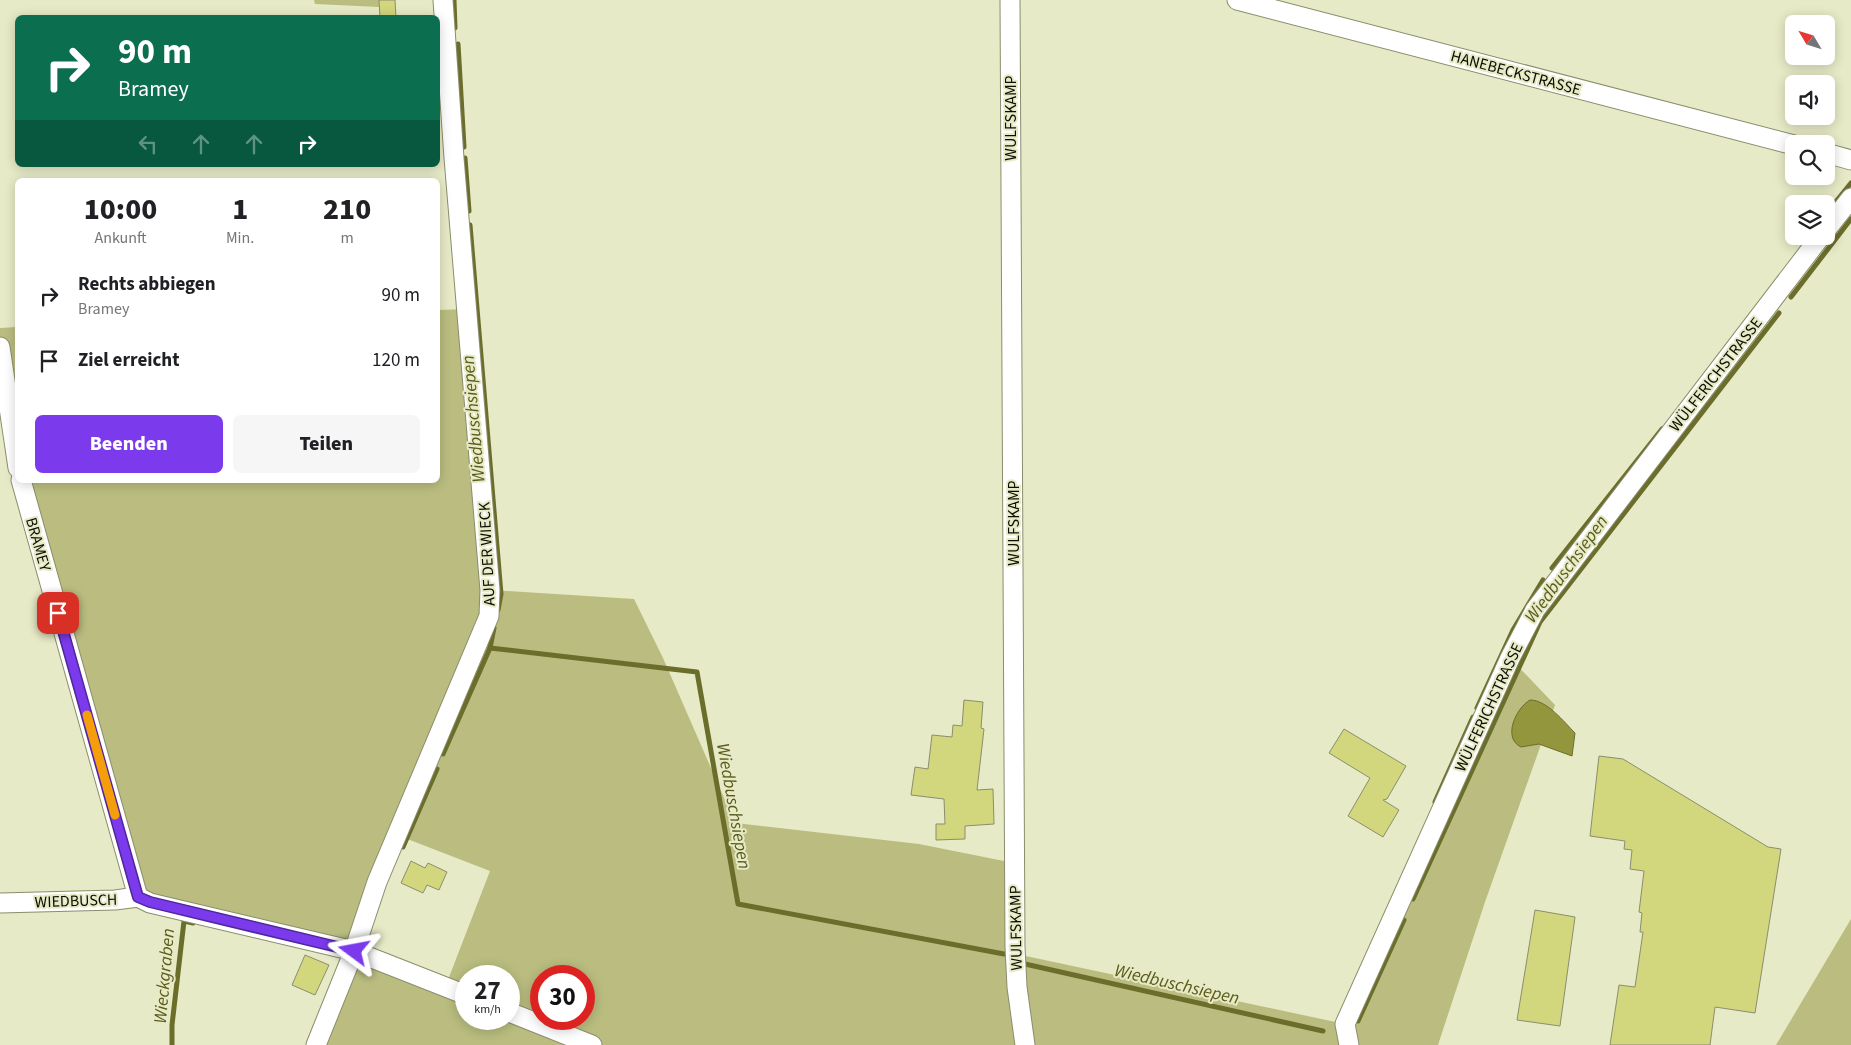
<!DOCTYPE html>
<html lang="de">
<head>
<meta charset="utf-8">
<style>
	:root { --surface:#fff; --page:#f6f6f6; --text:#202124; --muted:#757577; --accent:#7c3aed }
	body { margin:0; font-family:"Source Sans 3",sans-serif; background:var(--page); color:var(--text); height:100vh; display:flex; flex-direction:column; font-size:19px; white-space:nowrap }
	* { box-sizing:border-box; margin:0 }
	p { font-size:16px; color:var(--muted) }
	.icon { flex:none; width:28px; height:28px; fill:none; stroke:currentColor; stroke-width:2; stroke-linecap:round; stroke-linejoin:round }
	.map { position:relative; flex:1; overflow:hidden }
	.drawer { position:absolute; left:15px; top:178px; width:425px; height:305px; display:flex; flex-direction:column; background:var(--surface); border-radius:8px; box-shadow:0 2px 12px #0003 }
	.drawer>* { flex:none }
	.top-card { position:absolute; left:15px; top:15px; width:425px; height:152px; border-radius:8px; box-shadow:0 2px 12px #0003; background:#0b6e4f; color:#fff; overflow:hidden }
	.needle { width:32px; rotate:308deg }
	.controls { position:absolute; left:1785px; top:15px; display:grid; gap:10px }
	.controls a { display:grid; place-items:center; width:50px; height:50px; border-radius:8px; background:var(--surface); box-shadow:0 2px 12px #0003; font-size:25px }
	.speed { position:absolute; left:455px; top:965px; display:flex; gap:10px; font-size:25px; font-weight:700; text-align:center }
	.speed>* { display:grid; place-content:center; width:65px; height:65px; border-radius:50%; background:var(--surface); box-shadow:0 2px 12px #0003; line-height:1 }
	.speed small { font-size:12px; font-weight:400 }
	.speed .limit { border:8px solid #d22; background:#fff; color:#111 }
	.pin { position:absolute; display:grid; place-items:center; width:42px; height:42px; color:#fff; margin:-21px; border-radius:10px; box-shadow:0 2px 8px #0006 }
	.me { position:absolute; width:55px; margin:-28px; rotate:283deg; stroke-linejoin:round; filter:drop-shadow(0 0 4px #0008) }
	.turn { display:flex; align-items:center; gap:18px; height:105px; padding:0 20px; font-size:22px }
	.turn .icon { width:65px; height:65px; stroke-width:2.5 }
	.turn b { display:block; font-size:35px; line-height:42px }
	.lanes { display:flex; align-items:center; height:48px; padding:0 20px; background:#0003; justify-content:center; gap:25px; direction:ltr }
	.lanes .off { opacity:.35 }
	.eta { display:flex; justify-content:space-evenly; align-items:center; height:85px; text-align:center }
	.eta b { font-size:30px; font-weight:800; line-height:35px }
	.primary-button { display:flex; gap:10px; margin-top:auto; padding:10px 20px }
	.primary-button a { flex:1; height:58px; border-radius:8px; background:var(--accent); color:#fff; font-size:20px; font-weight:800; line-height:58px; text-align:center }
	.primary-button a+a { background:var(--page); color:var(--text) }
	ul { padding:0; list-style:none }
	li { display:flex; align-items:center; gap:15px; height:65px; padding:0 20px }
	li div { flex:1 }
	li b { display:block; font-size:19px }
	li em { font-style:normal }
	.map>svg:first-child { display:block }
	.green { fill:#babd7f; fill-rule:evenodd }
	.water { fill:#93963c; stroke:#6b6d2b }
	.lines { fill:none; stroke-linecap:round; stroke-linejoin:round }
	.stream { stroke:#6b6d2b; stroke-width:5 }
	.building { fill:#d2d67c; stroke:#8b8e6d }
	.street-casing { stroke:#8b8d6c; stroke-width:21 }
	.street { stroke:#fff; stroke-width:19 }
	.route-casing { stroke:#51269a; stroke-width:12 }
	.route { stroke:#7c3aed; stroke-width:9 }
	.slow { stroke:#f59e0b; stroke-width:9 }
	.labels { text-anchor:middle; stroke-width:4; stroke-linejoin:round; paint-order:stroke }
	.street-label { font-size:16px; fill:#0d0e03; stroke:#e7eac6 }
	.water-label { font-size:18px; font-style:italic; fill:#5a5b1a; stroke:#e7eac6 }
</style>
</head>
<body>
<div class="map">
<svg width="1851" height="1045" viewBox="0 0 1851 1045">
	<rect width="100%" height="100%" fill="#e7eac6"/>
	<g class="green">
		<polygon points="314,0 379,0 379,7 315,4"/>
		<path d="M 467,309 L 491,590 L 634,599 L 663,658 L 735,823 L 919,844 L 1009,862 L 1021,955 L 1345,1024 L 1510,658 L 1555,705 L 1485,902 L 1438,1045 L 596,1045 L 509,1010 L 509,976 L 466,976 L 466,993 L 446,985 L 490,871 L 397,835 L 354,951 L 466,995 L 466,1019 L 509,1019 L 592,1045 L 316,1045 L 354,951 L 138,897 L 21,480 L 438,480 L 438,310 ZM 541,976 L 584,976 L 584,1019 L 541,1019 Z"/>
		<polygon points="17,327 17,468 0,347 0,328"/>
		<polygon points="1851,919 1851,1045 1776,1045"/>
	</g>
	<path class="water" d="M 1530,700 C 1547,700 1564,722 1575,733 L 1572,756 L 1539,744 L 1521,747 C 1502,738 1516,708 1530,700 Z"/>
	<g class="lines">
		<g class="stream">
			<polyline points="454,0 455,28"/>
			<polyline points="458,44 464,147"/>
			<polyline points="465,158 469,211"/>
			<polyline points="1834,204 1851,183"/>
			<polyline points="470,225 501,594 498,610"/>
			<polyline points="1791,297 1851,219"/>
			<polyline points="1552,568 1662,429"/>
			<polyline points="490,648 697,672 738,904 1004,954"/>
			<polyline points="1477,708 1513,630 1543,580"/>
			<polyline points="443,754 490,648 494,628"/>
			<polyline points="1435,802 1473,717"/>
			<polyline points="403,847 437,769"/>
			<polyline points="1413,899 1540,622 1779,313"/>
			<polyline points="1025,964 1323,1031"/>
			<polyline points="1358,1021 1404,920"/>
			<polyline points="172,1045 172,1025 184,921 193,923"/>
		</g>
	</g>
	<g class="building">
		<polygon points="379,0 395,0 396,18 380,18"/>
		<polygon points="964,700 983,702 981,728 984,729 977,790 993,789 994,824 965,826 965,839 936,840 936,824 945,824 944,799 911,795 915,767 928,769 932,735 952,737 953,725 962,726"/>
		<polygon points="1344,729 1406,766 1387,799 1383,800 1399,810 1383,837 1348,816 1370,778 1329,753"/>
		<polygon points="1599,756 1623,759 1768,847 1781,849 1755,1013 1715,1007 1710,1045 1610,1045 1619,985 1635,987 1643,932 1640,932 1642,913 1639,912 1644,871 1630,869 1632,850 1624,849 1625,841 1590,836"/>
		<polygon points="411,861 425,868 428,863 447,872 439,890 427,885 423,893 401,883"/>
		<polygon points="1535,910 1575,917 1560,1026 1517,1020"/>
		<polygon points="305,955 329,965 315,995 292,985"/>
	</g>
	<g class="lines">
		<defs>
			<g id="street">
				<polyline points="1010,0 1015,947 1017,987 1025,1045"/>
				<polyline points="1237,0 1794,145"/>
				<polyline points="1826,153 1851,160"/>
				<polyline points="1826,230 1851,198"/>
				<polyline points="0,347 18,468"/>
				<polyline points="21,480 138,897"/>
				<polyline points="0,903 115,900 138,897 150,903 354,951 466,995"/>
				<polyline points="509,1012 592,1045"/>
				<polyline points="316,1045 354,951 377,882 489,616 490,590 454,158 443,0"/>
				<polyline points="1349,1045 1345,1024 1510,658 1535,610 1821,236"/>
			</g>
		</defs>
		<use href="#street" class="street-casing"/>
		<use href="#street" class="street"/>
	</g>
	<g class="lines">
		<defs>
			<polyline id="route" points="58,613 138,897 150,902 354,951"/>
		</defs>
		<use href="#route" class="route-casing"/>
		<use href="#route" class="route"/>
		<polyline class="slow" points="87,715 115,815"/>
	</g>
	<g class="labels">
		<g class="street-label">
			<text transform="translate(1516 72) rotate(15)" y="6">HANEBECKSTRASSE</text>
			<text transform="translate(1010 118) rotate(-90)" y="6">WULFSKAMP</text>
			<text transform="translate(1715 374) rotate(-52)" y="6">WÜLFERICHSTRASSE</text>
			<text transform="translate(1013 523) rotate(-90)" y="6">WULFSKAMP</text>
			<text transform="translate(39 544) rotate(74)" y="6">BRAMEY</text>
			<text transform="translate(486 554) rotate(-93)" y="6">AUF DER WIECK</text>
			<text transform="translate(1488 707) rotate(-65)" y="6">WÜLFERICHSTRASSE</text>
			<text transform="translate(76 900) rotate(-2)" y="6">WIEDBUSCH</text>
			<text transform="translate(1015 928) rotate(-91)" y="6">WULFSKAMP</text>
		</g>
		<g class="water-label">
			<text transform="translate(473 419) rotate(-95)" y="6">Wiedbuschsiepen</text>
			<text transform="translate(1566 569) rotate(-54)" y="6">Wiedbuschsiepen</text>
			<text transform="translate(734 806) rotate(80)" y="6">Wiedbuschsiepen</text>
			<text transform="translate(164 976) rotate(-85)" y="6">Wieckgraben</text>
			<text transform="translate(1177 984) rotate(13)" y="6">Wiedbuschsiepen</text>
		</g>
	</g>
</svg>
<div class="controls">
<a><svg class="needle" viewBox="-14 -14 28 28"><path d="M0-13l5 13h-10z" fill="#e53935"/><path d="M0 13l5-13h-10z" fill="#757577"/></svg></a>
<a><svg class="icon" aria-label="sound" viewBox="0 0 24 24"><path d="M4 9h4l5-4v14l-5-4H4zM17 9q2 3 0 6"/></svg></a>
<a><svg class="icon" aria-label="search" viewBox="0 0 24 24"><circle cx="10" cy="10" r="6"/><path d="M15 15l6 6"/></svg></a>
<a><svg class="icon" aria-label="layers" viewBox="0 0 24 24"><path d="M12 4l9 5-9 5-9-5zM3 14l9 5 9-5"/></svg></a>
</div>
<div class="speed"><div>27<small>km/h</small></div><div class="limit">30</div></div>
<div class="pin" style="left:58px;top:613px;background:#d93025"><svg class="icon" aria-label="arrive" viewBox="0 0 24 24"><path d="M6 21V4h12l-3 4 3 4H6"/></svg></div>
<svg class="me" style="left:354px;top:951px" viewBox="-20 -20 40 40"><path d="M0-17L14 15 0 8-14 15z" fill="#7c3aed" stroke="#fff" stroke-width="4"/></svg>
<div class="top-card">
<div class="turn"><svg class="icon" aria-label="right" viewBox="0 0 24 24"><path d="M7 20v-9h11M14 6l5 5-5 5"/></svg><div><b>90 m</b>Bramey</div></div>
<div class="lanes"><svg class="icon off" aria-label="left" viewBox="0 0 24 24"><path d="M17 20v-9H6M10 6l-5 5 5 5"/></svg><svg class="icon off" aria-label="ahead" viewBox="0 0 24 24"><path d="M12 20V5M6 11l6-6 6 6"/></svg><svg class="icon off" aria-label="ahead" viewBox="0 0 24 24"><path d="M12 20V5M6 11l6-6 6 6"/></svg><svg class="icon" aria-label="right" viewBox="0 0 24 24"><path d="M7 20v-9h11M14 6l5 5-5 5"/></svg></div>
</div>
<section class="drawer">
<div class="eta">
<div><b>10:00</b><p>Ankunft</p></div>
<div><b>1</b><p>Min.</p></div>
<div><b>210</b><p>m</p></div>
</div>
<ul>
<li><svg class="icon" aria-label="right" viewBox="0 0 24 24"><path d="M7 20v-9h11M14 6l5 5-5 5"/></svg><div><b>Rechts abbiegen</b><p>Bramey</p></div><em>90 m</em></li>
<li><svg class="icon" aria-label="arrive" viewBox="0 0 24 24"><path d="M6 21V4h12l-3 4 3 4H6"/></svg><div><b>Ziel erreicht</b></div><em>120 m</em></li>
</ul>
<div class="primary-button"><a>Beenden</a><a>Teilen</a></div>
</section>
</div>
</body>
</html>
